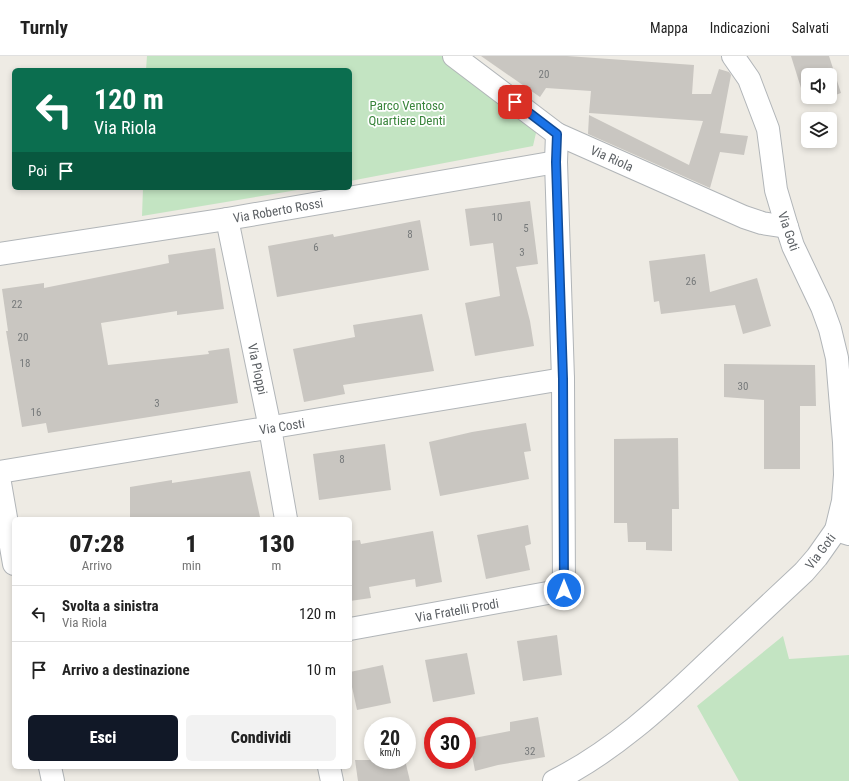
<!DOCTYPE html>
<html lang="it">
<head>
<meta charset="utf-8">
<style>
	:root { --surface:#fff; --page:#f2f2f2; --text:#222; --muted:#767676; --line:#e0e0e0; --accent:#111827 }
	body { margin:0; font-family:"Roboto Condensed",sans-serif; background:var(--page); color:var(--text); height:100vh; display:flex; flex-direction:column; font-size:15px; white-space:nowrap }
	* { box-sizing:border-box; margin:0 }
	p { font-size:13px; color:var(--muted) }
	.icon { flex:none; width:22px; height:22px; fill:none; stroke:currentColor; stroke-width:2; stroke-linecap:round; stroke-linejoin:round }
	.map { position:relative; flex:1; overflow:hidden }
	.side { position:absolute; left:12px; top:461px; width:340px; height:252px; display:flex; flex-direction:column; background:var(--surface); border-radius:6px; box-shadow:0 2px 6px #0003 }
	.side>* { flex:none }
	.banner { position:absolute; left:12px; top:12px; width:340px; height:122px; border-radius:6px; box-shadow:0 2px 6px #0003; background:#0b6e4f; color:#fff; overflow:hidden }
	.fabs { position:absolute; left:801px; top:12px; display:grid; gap:8px }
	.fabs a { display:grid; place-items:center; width:36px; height:36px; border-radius:6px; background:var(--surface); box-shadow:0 2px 6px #0003; font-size:20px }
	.speed { position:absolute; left:364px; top:661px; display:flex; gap:8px; font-size:20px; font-weight:700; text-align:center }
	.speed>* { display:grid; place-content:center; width:52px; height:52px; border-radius:50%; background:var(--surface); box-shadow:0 2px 6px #0003; line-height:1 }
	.speed small { font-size:10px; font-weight:400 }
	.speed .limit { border:6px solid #d22; background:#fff; color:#111 }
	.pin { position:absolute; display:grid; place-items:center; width:34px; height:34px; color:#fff; margin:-17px; border-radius:8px; box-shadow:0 2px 6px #0006 }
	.me { position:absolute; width:44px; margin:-22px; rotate:0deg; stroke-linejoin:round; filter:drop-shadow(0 0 3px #0008) }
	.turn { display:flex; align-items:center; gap:14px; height:84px; padding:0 16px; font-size:18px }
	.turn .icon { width:52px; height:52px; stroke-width:2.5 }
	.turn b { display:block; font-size:28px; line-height:34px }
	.then { display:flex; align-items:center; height:38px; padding:0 16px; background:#0003; gap:8px; font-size:15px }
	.eta { display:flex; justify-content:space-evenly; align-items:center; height:68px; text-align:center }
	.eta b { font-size:24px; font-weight:800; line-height:28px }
	.cta { display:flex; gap:8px; margin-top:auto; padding:8px 16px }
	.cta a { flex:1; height:46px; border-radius:6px; background:var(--accent); color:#fff; font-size:16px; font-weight:800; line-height:46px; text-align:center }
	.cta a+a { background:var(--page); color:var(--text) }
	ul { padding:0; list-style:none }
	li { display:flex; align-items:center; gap:12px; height:56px; padding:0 16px; border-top:1px solid var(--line) }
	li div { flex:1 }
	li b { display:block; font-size:15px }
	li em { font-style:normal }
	header { display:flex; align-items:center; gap:24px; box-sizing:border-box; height:56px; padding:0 20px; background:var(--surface); border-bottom:1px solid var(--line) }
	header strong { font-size:19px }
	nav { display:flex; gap:22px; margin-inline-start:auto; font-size:14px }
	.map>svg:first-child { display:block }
	.green { fill:#c3e4c2 }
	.building { fill:#c9c6c1 }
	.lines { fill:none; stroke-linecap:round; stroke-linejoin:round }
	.minor-casing { stroke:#b1b5b8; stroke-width:24 }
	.tertiary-casing { stroke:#b1b5b8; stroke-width:24 }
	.minor { stroke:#fff; stroke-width:22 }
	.tertiary { stroke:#fff; stroke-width:22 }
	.route-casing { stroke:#114b97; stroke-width:10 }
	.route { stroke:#1a73e8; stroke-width:7 }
	.labels { text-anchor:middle; stroke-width:3.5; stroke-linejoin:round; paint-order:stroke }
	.number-label { font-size:11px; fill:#777a7b }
	.park-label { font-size:13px; fill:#3a853c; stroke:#fff }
	.street-label { font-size:13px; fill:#5c6064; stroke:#fff }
</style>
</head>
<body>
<header>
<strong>Turnly</strong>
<nav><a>Mappa</a><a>Indicazioni</a><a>Salvati</a></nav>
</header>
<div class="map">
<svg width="849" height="725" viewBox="0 0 849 725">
	<rect width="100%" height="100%" fill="#eeebe4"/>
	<g class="green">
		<polygon points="147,0 454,0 539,64 533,90 350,125 350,14 146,14"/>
		<polygon points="143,132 309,132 142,160"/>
		<polygon points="783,580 789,603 849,599 849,725 739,725 697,650"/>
	</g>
	<g class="building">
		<polygon points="481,0 567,0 694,9 692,38 711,38 719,13 729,16 731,19 720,77 748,80 744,99 720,96 710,132 588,78 589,59 689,109 703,65 589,57 591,35 546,32 540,41"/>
		<polygon points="791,0 829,0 841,37 830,41 830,19 808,19 808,41 829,41 806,48"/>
		<polygon points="530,145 538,208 516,211 530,265 534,290 475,300 465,247 500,240 493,187 470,190 465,153"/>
		<polygon points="420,164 429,214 277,241 268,190 333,178 334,181"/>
		<polygon points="215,192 224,253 177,259 177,255 101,267 108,309 209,298 208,295 229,292 238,347 48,377 46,367 22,371 6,275 8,275 2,233 44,227 44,232 169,207 168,199"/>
		<polygon points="705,198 710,236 757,222 771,270 743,278 735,249 661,258 659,245 654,246 649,205"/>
		<polygon points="422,258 434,315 343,329 345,338 304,346 293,293 355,281 353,269"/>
		<polygon points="724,308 815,309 816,350 800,350 800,413 764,413 764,344 724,341"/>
		<polygon points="526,367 531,395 524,396 529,423 440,440 429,386 472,376"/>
		<polygon points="678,382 679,453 672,453 672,495 646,494 646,486 628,486 627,467 614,467 614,383"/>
		<polygon points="385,388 391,434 319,444 313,398"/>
		<polygon points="250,415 260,461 245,463 130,463 130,431 172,424 172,427"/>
		<polygon points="528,469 531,488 525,490 530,514 486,523 477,479"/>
		<polygon points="433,475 442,526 416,531 415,523 369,531 371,542 350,545 350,485 360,484 361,488"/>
		<polygon points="557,579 562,619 523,625 517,585"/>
		<polygon points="467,597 475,638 433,646 425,604"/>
		<polygon points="383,609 391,647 357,654 350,622 350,616"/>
		<polygon points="538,661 545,701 498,709 475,715 469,683 510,675 510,666"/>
		<polygon points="355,704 405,704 410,725 358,725"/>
	</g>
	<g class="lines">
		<defs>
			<g id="minor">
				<polyline points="454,0 557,78 744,161 762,167 787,171"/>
				<polyline points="733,0 749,23 768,73 776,134 787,171 793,190 822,251 830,273 837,302 844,386 845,419 843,445 836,474 849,478"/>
				<polyline points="227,163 270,372 286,463"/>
				<polyline points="0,198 227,163 556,106"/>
				<polyline points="0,416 563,323"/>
				<polyline points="0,427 14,508"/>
				<polyline points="350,573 564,534 563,323 556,106 557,78"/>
				<polyline points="50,711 53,725"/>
				<polyline points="329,711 332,725"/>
			</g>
			<path id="tertiary" d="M 554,725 C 612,696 660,652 707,607 C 739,577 772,546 804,516 L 817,501 L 836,474"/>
		</defs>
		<use href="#minor" class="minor-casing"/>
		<use href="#tertiary" class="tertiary-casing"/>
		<use href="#minor" class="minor"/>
		<use href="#tertiary" class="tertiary"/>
	</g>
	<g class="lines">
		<defs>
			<polyline id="route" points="515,46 557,78 556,106 563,323 564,534"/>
		</defs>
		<use href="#route" class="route-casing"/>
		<use href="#route" class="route"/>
	</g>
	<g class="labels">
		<g class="number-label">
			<text x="544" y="22">20</text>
			<text x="497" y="165">10</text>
			<text x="526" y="176">5</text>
			<text x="410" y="182">8</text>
			<text x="316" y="195">6</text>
			<text x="522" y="200">3</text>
			<text x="691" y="229">26</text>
			<text x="17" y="252">22</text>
			<text x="23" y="285">20</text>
			<text x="25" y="311">18</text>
			<text x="743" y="334">30</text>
			<text x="157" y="351">3</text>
			<text x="36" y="360">16</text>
			<text x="342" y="407">8</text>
			<text x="530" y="699">32</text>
		</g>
		<g class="park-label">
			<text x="407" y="54">Parco Ventoso<tspan x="407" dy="15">Quartiere Denti</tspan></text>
		</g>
		<g class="street-label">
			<text transform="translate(612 102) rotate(24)" y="5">Via Riola</text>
			<text transform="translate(278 154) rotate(-10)" y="5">Via Roberto Rossi</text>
			<text transform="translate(789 175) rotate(71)" y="5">Via Goti</text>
			<text transform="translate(258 313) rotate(78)" y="5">Via Pioppi</text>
			<text transform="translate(282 370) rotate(-9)" y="5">Via Costi</text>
			<text transform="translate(820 495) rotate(-53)" y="5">Via Goti</text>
			<text transform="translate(457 554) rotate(-10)" y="5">Via Fratelli Prodi</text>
		</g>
	</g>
</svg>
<div class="fabs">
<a><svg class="icon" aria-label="sound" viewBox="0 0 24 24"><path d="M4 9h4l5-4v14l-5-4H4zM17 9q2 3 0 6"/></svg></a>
<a><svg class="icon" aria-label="layers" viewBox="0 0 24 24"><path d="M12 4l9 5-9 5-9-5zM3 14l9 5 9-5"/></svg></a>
</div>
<div class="speed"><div>20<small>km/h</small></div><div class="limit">30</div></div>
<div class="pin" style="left:515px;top:46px;background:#d93025"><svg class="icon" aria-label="arrive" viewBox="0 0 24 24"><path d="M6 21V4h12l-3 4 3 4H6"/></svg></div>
<svg class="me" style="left:564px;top:534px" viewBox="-20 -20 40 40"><circle r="17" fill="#1a73e8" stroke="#fff" stroke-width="3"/><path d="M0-11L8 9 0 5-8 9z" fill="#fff"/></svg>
<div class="banner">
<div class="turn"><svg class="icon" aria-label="left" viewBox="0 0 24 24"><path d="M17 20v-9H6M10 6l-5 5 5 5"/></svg><div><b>120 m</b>Via Riola</div></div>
<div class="then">Poi<svg class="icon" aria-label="arrive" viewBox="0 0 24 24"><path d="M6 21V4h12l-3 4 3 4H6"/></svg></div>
</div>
<section class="side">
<div class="eta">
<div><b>07:28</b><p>Arrivo</p></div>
<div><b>1</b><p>min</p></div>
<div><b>130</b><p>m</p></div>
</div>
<ul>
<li><svg class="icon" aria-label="left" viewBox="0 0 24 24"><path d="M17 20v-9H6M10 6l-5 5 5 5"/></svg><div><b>Svolta a sinistra</b><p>Via Riola</p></div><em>120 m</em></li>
<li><svg class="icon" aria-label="arrive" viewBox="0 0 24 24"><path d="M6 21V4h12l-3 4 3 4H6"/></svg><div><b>Arrivo a destinazione</b></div><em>10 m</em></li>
</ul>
<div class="cta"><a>Esci</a><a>Condividi</a></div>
</section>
</div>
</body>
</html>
